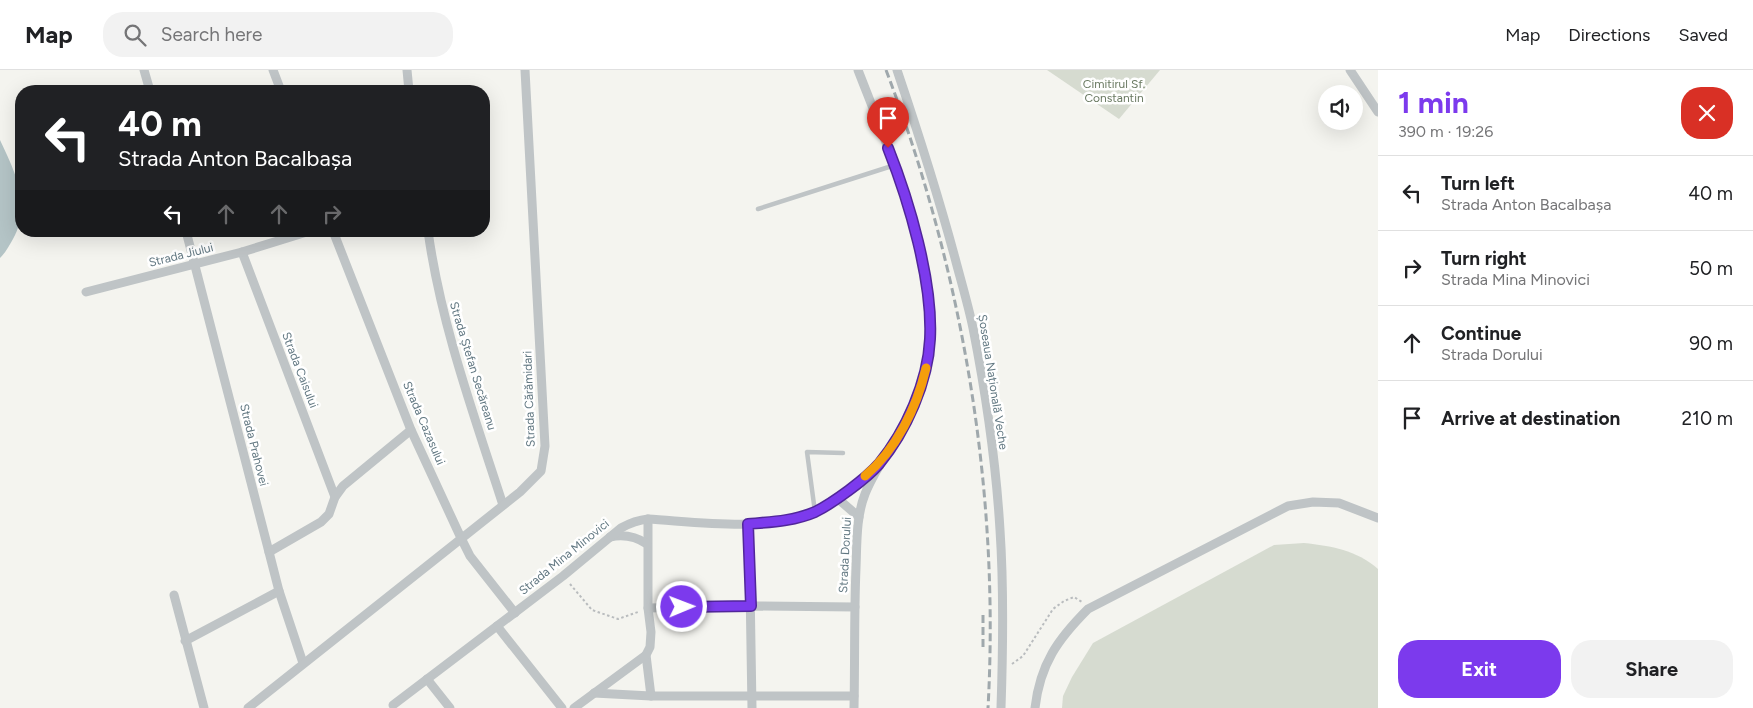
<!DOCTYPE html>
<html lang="en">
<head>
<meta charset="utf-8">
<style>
	:root { --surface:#fff; --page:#f2f2f2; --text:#202124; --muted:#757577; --line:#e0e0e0; --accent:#7c3aed }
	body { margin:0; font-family:Figtree,sans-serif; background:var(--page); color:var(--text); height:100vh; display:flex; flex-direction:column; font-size:19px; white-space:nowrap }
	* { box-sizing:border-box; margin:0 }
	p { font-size:16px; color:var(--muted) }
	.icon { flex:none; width:28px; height:28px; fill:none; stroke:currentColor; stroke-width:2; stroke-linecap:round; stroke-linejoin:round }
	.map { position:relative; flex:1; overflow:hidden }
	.panel { display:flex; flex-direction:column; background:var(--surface); width:375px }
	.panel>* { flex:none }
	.top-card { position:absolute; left:15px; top:15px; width:475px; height:152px; border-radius:20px; box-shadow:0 5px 20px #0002; background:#202124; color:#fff; overflow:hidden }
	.fabs { position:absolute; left:1318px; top:15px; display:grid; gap:10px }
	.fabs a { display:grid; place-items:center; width:45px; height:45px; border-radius:50%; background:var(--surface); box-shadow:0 5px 20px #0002; font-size:25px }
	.pin { position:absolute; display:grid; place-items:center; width:42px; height:42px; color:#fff; margin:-51px -21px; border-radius:50% 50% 50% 0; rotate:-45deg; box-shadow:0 0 5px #0007 }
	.pin .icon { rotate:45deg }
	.me { position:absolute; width:55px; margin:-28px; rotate:89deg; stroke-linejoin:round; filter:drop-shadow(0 0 4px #0008) }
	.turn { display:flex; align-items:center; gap:18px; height:105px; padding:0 20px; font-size:22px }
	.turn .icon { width:65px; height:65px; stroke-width:2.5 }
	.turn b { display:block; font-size:35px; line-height:42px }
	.lanes { display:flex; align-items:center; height:48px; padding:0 20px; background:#0003; justify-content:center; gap:25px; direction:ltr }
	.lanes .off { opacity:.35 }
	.round { display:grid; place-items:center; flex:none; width:52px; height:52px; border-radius:20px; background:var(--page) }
	.summary { display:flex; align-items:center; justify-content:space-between; height:85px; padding:0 20px }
	h1 { font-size:30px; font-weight:700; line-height:38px; color:var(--accent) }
	.button { display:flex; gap:10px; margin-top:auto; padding:10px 20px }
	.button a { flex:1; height:58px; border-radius:20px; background:var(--accent); color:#fff; font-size:20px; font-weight:700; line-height:58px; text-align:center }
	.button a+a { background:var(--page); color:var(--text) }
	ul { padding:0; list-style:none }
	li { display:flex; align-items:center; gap:15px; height:75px; padding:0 20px; border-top:1px solid var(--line) }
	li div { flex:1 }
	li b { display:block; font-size:19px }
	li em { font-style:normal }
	header { display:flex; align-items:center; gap:30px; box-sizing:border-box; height:70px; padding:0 25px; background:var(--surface); border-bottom:1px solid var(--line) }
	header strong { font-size:24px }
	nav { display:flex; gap:28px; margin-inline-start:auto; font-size:18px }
	.search { width:350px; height:45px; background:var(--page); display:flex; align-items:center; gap:12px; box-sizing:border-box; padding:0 18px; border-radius:20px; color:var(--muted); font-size:19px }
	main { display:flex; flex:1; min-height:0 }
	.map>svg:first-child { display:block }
	.green { fill:#d6dbd0 }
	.water { fill:#b4c4c6 }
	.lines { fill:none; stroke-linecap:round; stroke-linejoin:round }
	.path { stroke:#b9bcbe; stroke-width:2; stroke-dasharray:2.5 2.5; stroke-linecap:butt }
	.lane { stroke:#bfc4c6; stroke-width:4.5 }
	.street { stroke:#bfc4c6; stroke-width:9 }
	.rail { stroke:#9fa8ac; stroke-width:3; stroke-dasharray:8 4; stroke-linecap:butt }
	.route-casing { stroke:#51269a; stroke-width:12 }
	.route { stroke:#7c3aed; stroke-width:9 }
	.slow { stroke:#f59e0b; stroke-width:9 }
	.labels { text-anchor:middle; stroke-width:5; stroke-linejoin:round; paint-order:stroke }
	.park-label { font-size:12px; fill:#697961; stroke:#fff }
	.street-label { font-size:12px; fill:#627882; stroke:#fff }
</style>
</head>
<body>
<header>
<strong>Map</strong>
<div class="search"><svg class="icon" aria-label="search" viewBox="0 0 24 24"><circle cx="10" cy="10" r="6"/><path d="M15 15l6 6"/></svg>Search here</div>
<nav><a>Map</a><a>Directions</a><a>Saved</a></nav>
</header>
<main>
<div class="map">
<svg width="1378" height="638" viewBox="0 0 1378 638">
	<rect width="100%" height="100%" fill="#f4f4ef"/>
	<g class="green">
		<polygon points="1047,0 1160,0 1119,49"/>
		<path d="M 1304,473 C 1332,476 1356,480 1378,499 L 1378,638 L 1062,638 L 1063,626 L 1072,607 L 1093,573 L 1274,475 Z"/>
	</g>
	<path class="water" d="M 0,70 C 15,102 32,135 13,169 C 9,176 6,182 0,188 Z"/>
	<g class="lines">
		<g class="path">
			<polyline points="570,514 592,540 618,549 638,542"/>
			<polyline points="1012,594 1023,586 1053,539 1064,531 1074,527 1082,532"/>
		</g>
		<g class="lane">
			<polyline points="758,139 895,95"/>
			<polyline points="815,442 807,382 843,383"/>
		</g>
		<g class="street">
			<polyline points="144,0 150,21"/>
			<polyline points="273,0 281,21"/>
			<polyline points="407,0 409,21"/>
			<path d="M 897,0 C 918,62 938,125 955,188 C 961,211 968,234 973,258 C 986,324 996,393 1000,460 C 1004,519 1003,579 1001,638"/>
			<polyline points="1350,0 1378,42"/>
			<polyline points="186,161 269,482 279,521 303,593"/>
			<polyline points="333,161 411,360 461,468 470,486 515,543"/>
			<path d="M 428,161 C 441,255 474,345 503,435"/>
			<polyline points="242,182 335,427"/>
			<polyline points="86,222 242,182 310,161"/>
			<polyline points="837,428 859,447"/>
			<polyline points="648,449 648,538 651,562 650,577 646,585 651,626"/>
			<polyline points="749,454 752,638"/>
			<path d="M 610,467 C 624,464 635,466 647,474"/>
			<polyline points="269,482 321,452 329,444 335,427 343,416 411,360"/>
			<polyline points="174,525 204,638"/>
			<polyline points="648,538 751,536 855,537"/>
			<polyline points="497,556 562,638"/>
			<polyline points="185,571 279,521"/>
			<polyline points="427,609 450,638"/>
			<polyline points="594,623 651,626 854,626"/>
			<path d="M 393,635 L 563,506 L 621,458 C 630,453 638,450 648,449 C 699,452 768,462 815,442 C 838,432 857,413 876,397"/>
			<polyline points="248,638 520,422 541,401 545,376 525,0"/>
			<polyline points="574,638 646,585"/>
			<path d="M 854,638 C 855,591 854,545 856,498 C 857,473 856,447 865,424 C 873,404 884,388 895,371 C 913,340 929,305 930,268 C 931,247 928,226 924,205 C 912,133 884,67 858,0"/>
			<path d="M 1035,638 C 1040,594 1058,569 1088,539 L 1288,436 L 1313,432 L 1339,433 L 1378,448"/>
		</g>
		<g class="rail">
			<path d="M 886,0 C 963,202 1000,422 988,638"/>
			<polyline points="983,577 983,542"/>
		</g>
	</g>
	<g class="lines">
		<defs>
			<path id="route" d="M 682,537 L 751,536 L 748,454 C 771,452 794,451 815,442 C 833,433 866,409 879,394 C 906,361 928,312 930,269 C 933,211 909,131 888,78"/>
		</defs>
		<use href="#route" class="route-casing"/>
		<use href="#route" class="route"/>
		<path class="slow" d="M 865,406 C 896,380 917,337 926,298"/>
	</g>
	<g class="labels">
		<g class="park-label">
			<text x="1114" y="18">Cimitirul Sf.<tspan x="1114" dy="14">Constantin</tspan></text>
		</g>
		<g class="street-label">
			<text transform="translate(181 185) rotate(-14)" y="4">Strada Jiului</text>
			<text transform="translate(473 296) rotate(73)" y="4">Strada Ștefan Secăreanu</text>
			<text transform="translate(300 300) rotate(69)" y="4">Strada Caisului</text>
			<text transform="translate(993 312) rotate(81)" y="4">Șoseaua Națională Veche</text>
			<text transform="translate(529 329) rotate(-92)" y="4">Strada Cărămidari</text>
			<text transform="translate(424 353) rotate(67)" y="4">Strada Cazasului</text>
			<text transform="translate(254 375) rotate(76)" y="4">Strada Prahovei</text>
			<text transform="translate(845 485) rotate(-87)" y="4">Strada Dorului</text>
			<text transform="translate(564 487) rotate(-39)" y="4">Strada Mina Minovici</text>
		</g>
	</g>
</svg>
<div class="fabs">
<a><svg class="icon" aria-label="sound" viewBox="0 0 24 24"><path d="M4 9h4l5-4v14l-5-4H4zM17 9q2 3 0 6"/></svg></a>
</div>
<div class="pin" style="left:888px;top:78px;background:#d93025"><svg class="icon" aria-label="arrive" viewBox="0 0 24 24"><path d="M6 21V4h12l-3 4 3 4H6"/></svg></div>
<svg class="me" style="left:682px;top:537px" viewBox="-20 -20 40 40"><circle r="17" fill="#7c3aed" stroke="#fff" stroke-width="3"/><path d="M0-11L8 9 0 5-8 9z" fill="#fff"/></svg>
<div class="top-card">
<div class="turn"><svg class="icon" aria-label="left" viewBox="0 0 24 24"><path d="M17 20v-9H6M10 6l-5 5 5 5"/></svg><div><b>40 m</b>Strada Anton Bacalbașa</div></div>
<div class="lanes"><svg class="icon" aria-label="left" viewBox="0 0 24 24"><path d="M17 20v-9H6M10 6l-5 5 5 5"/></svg><svg class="icon off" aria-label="ahead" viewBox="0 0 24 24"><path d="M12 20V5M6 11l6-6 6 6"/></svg><svg class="icon off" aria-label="ahead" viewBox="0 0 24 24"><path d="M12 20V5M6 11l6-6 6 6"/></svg><svg class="icon off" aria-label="right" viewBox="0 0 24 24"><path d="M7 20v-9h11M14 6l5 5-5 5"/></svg></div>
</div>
</div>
<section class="panel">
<div class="summary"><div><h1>1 min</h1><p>390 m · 19:26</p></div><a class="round" style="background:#d93025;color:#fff"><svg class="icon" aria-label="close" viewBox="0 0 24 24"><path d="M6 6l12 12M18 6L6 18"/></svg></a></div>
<ul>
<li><svg class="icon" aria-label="left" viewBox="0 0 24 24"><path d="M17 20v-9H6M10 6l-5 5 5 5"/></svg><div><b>Turn left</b><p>Strada Anton Bacalbașa</p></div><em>40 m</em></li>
<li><svg class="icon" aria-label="right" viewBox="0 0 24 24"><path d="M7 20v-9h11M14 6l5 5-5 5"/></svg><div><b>Turn right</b><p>Strada Mina Minovici</p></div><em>50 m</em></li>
<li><svg class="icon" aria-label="ahead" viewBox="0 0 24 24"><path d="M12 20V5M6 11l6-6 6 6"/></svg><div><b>Continue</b><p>Strada Dorului</p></div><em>90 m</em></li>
<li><svg class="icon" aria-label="arrive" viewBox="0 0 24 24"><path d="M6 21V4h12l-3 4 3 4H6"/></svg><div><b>Arrive at destination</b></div><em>210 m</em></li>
</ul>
<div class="button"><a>Exit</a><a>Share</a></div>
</section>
</main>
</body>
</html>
